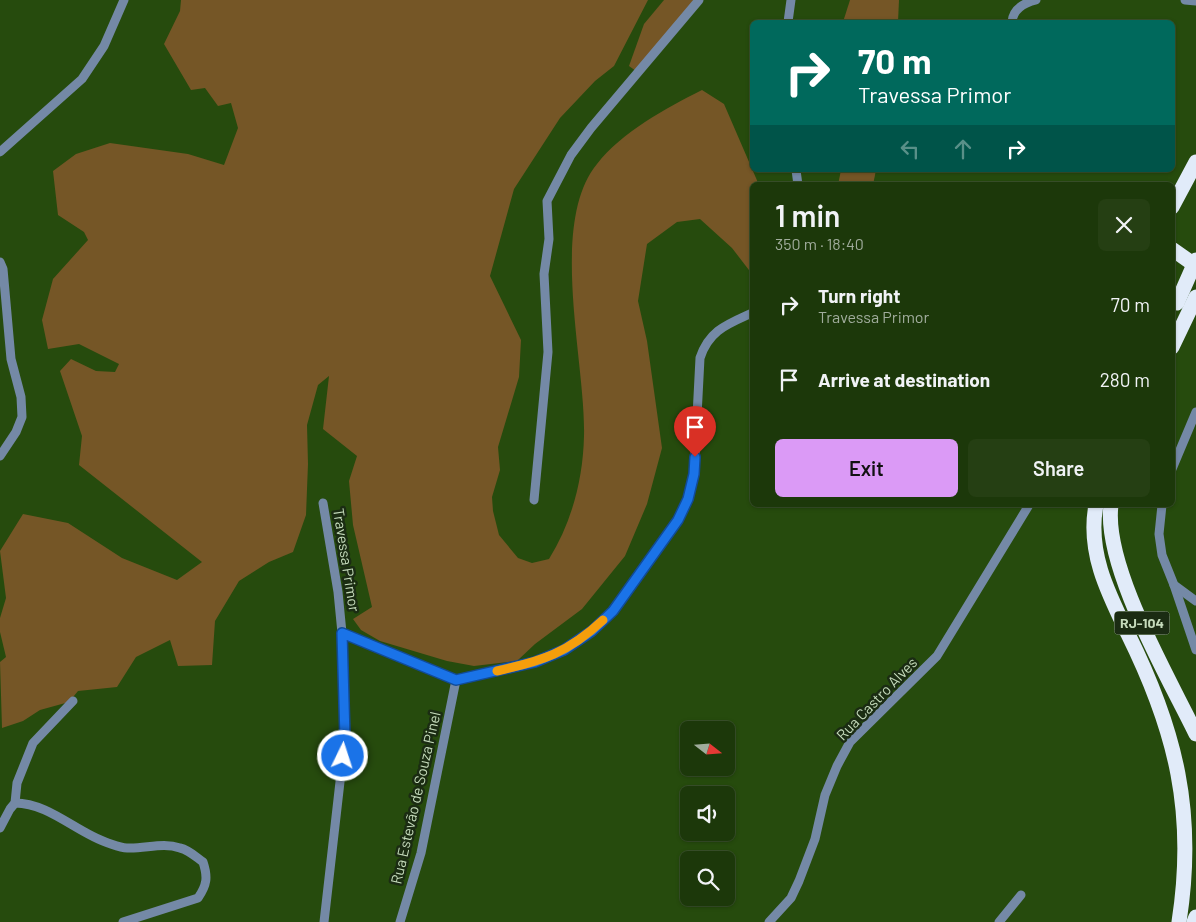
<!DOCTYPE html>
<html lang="en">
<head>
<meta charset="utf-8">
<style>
	:root { --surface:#1c380a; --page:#253f13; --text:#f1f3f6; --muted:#a0ac9c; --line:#3a522b; --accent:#db9af6 }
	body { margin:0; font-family:Barlow,sans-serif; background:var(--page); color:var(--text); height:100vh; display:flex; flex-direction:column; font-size:19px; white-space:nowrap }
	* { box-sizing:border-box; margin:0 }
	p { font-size:16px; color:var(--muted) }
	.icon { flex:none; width:28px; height:28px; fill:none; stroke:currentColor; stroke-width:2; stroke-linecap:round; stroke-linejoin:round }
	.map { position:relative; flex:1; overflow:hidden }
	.panel { position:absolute; left:750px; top:182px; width:425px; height:325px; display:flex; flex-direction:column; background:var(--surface); border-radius:8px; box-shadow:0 1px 4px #0004,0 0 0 1px var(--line) }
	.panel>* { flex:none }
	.banner { position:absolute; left:750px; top:20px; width:425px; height:152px; border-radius:8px; box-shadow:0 1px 4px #0004,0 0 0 1px var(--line); background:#00695c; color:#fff; overflow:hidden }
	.needle { width:32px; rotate:107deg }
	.buttons { position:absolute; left:680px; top:721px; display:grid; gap:10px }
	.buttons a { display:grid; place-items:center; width:55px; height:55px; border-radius:8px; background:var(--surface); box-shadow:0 1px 4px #0004,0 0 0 1px var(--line); font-size:25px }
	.pin { position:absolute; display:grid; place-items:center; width:42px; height:42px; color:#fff; margin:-51px -21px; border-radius:50% 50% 50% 0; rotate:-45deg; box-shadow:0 0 5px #0007 }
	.pin .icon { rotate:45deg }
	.me { position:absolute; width:55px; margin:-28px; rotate:4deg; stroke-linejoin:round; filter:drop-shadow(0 0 4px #0008) }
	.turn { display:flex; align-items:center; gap:18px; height:105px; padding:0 25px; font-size:22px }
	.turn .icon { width:65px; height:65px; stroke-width:2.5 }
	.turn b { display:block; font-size:35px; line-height:42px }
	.lanes { display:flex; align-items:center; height:48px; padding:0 25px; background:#0003; justify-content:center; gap:25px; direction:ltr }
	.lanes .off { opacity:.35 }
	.round { display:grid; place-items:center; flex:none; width:52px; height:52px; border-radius:8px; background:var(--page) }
	.summary { display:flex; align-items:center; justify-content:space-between; height:85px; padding:0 25px }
	h1 { font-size:30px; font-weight:600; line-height:38px }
	.cta { display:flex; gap:10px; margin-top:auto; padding:10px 25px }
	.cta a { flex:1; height:58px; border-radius:8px; background:var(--accent); color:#111; font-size:20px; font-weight:600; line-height:58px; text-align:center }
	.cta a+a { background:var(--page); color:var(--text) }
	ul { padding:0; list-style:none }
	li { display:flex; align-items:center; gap:15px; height:75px; padding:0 25px }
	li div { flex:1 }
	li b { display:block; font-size:19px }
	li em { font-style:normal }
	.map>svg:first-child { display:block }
	.green { fill:#755626 }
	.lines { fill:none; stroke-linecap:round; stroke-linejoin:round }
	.minor { stroke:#7489a6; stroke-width:9 }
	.highway { stroke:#e1ebf9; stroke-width:15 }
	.highway-bridge { stroke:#e1ebf9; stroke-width:15 }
	.route-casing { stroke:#114b97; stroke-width:12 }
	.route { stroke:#1a73e8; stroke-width:9 }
	.slow { stroke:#f59e0b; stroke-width:9 }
	.labels { text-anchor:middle; stroke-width:5; stroke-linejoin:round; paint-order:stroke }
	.shield { fill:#1b2c13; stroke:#92a689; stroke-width:1 }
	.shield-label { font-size:14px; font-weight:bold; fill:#c5dbbb }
	.street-label { font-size:15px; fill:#c5dbbb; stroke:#1b2c13 }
</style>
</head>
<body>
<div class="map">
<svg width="1196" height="922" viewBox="0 0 1196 922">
	<rect width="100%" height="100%" fill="#264b0d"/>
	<g class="green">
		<path d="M 181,0 L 648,0 L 614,66 L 595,81 L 560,118 L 514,189 L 490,276 L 521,340 L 519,377 L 498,447 L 500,470 L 492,497 L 493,511 L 499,535 L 518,558 L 532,563 L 549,559 C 572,522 583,479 584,436 C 586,363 548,224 597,164 C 622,132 666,108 702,90 L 724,104 L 759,185 L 752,185 L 752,274 L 732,248 L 700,219 L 677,222 L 647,244 L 638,301 L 647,341 L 662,448 L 647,504 L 625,556 L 582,609 L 535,644 L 517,661 L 474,666 L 447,661 L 380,641 L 361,630 L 353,619 L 372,607 L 353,525 L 349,481 L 357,456 L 323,429 L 329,376 L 318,385 L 307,425 L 308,464 L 306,515 L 293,552 L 269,562 L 239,581 L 215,621 L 212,665 L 178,666 L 170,640 L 136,657 L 117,687 L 78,691 L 69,702 L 40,710 L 23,721 L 2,728 L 0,662 L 6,657 L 0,632 L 0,618 L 6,598 L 0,551 L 23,514 L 68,523 L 122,558 L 177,580 L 202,562 L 79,465 L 82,436 L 60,371 L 71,359 L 96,371 L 115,372 L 119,364 L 79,344 L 48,349 L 42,320 L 53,279 L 88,240 L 84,232 L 58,215 L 53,171 L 76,154 L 110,143 L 188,154 L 224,165 L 238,128 L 231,103 L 218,106 L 205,88 L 191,90 L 164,44 L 180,11 Z"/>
		<polygon points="664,0 694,0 636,71 629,66 644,24"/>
		<polygon points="850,0 899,0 898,22 843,22"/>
		<polygon points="841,170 876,170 873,185 838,185"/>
	</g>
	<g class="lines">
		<g class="minor">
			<polyline points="1185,0 1196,1"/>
			<polyline points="788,22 791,0"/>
			<path d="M 1012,22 C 1013,9 1024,3 1036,0"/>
			<polyline points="0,152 82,79 104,46 124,0"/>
			<polyline points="796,170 798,185"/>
			<polyline points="0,262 3,269 11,359 21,397 22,417 16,432 0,456"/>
			<polyline points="1172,469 1196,412"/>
			<polyline points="534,500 548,352 544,274 549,239 547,201 571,155 591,128 699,0"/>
			<path d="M 323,503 L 338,592 L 342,633 L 456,680 L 535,662 L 564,651 L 591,631 L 613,611 L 656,552 L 678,520 L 688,499 L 694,474 L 700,358 C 709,330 728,324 752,313"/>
			<polyline points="1162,505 1159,534 1162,555 1174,585 1196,601"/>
			<polyline points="1174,585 1196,650"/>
			<path d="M 15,803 C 49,803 77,833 108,843 C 114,845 121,848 127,848 C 145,849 163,842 180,848 C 189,850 196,857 203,862 C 208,877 207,885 198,898 L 123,922"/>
			<polyline points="0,828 10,809 15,803 17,783 33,743 73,701"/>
			<polyline points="324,922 345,738 342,633"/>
			<polyline points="400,922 421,853 456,680"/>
			<polyline points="769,922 791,898 799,881 815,839 825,795 837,766 850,742 937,656 1029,505"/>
			<polyline points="999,922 1021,895"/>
		</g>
		<g class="highway">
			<polyline points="1172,207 1196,162"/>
			<polyline points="1172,249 1196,266"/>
			<polyline points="1172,347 1196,297"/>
			<path d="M 1096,505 C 1087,552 1108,593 1128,634 C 1176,731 1196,813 1179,922"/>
			<path d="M 1111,505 C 1103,566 1169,678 1196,734"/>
			<polyline points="1194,922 1196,917"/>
		</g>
		<polyline class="highway-bridge" points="1177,303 1196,260"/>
	</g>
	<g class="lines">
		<defs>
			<polyline id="route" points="343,756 345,738 342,633 456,680 535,662 564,650 592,631 613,611 678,520 688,499 694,474 695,457"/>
		</defs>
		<use href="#route" class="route-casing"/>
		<use href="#route" class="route"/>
		<path class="slow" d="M 497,671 C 542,661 568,653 603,620"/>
	</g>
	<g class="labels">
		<rect class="shield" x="1114.5" y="611.5" width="55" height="23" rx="4"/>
		<g class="shield-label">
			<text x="1142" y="628">RJ-104</text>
		</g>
		<g class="street-label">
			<text transform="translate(346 560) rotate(81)" y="5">Travessa Primor</text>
			<text transform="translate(877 699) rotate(-46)" y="5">Rua Castro Alves</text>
			<text transform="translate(416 798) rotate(-77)" y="5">Rua Estevão de Souza Pinel</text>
		</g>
	</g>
</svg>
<div class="buttons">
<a><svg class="needle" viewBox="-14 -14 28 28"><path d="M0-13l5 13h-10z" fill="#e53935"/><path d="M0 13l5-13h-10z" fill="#a0ac9c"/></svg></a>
<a><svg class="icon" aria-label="sound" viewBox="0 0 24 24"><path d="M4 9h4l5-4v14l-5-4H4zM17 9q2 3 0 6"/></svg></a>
<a><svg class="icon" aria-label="search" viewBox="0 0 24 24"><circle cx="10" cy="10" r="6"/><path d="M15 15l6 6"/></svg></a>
</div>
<div class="pin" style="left:695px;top:457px;background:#d93025"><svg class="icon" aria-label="arrive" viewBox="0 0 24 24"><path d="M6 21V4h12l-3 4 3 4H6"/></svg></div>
<svg class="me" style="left:343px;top:756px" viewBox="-20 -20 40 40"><circle r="17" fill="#1a73e8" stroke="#fff" stroke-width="3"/><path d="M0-11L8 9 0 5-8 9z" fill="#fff"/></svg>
<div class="banner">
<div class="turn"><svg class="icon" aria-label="right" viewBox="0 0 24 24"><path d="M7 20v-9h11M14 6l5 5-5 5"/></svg><div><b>70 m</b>Travessa Primor</div></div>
<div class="lanes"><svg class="icon off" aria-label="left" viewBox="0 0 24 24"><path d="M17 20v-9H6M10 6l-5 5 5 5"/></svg><svg class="icon off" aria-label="ahead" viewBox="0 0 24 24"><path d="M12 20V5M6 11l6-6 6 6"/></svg><svg class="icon" aria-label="right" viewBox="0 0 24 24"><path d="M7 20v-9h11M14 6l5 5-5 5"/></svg></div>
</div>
<section class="panel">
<div class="summary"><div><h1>1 min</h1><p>350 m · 18:40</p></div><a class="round"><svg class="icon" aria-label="close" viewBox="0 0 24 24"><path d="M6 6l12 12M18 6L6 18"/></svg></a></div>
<ul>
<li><svg class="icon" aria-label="right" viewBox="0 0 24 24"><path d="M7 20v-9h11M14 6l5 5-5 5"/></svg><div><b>Turn right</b><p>Travessa Primor</p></div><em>70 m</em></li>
<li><svg class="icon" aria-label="arrive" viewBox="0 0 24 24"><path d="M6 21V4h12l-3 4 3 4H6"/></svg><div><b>Arrive at destination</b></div><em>280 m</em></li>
</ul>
<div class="cta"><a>Exit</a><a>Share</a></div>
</section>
</div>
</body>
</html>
